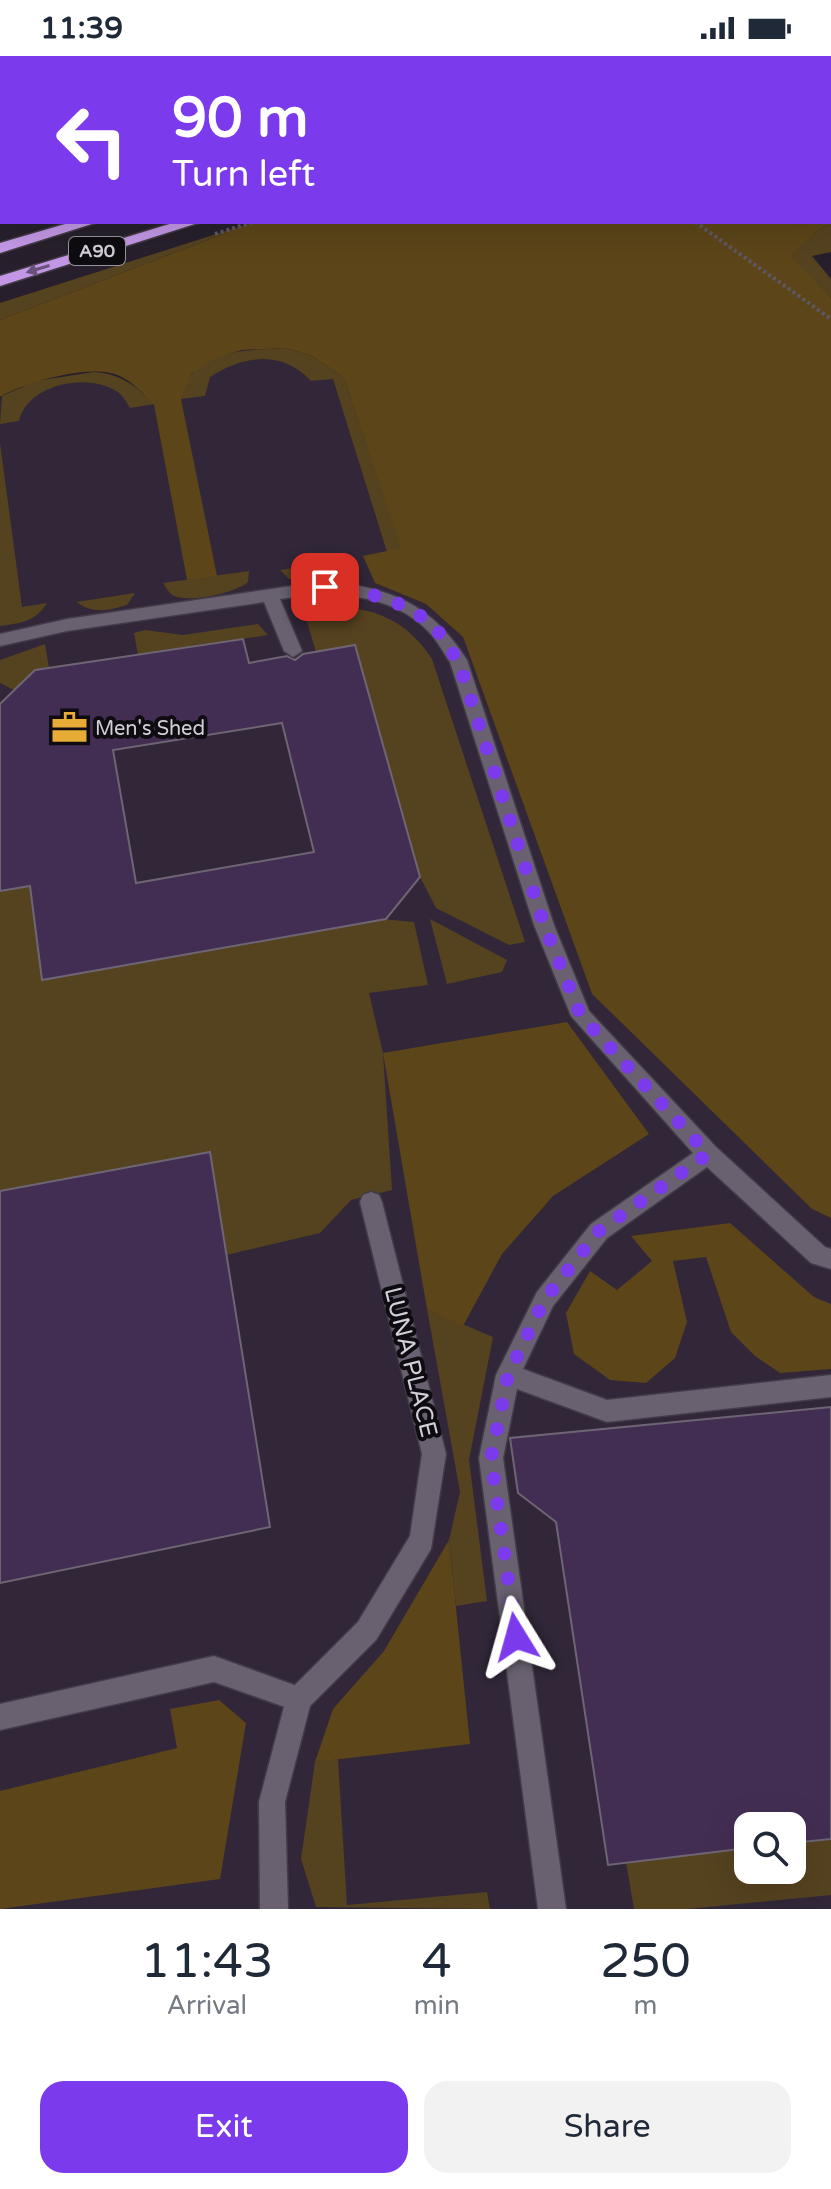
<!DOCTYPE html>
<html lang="en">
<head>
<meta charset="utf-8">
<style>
	:root { --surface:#fff; --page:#f2f2f3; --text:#1f2937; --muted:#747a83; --accent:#7c3aed }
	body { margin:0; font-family:"Varela Round",sans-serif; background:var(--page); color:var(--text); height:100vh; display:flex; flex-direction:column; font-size:30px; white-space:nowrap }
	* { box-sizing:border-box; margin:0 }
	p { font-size:26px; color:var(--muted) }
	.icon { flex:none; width:44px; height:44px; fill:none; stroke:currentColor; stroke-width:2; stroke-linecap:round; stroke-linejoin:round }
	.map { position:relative; height:1853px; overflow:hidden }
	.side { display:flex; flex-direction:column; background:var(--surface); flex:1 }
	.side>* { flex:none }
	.guide { position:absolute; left:0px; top:0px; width:832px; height:168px; box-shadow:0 8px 32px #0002; background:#7c3aed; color:#fff; overflow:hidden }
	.controls { position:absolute; left:734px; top:1756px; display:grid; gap:16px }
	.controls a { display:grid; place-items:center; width:72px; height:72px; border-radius:16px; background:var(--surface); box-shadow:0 8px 32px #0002; font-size:40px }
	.pin { position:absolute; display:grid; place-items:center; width:68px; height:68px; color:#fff; margin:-34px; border-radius:16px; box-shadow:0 4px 12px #0006 }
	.me { position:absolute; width:88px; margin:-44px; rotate:352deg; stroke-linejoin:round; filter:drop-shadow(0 0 6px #0008) }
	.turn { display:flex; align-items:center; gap:28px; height:168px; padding:0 40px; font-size:36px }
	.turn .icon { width:104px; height:104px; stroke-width:2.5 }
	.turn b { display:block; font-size:56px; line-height:68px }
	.eta { display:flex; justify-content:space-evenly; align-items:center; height:136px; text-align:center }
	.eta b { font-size:48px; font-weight:600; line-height:56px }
	.action { display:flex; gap:16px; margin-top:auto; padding:16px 40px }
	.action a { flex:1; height:92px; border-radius:24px; background:var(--accent); color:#fff; font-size:32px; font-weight:600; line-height:92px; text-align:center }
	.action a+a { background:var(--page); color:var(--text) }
	.status { display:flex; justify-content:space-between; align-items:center; height:56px; padding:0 40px; background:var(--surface); direction:ltr }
	.status svg { height:22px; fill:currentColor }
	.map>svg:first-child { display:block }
	.built { fill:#312739; fill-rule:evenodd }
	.green { fill:#55421f }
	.forest { fill:#5c4519 }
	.building { fill:#432e53; stroke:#6d6574; stroke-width:2; fill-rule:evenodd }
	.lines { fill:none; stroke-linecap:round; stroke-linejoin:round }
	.lane-casing { stroke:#433c48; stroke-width:3 }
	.street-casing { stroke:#433c48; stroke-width:3 }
	.secondary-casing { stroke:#433c48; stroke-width:3 }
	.highway-casing { stroke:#433c48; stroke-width:3 }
	.path { stroke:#5e5863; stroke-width:4; stroke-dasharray:3 3; stroke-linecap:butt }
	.lane { fill:#696170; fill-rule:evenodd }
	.street { fill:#696170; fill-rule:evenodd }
	.secondary { fill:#847193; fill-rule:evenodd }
	.highway { fill:#c397e5; fill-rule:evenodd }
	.oneway { fill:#68517b }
	.route { stroke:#7c3aed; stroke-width:14; stroke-dasharray:0 25.2 }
	.labels { text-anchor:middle; stroke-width:8; stroke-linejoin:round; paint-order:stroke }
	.shield { fill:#0e0b11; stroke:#98949c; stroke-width:2 }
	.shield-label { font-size:18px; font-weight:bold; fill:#d3cfd8 }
	.poi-label { font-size:20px; fill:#d3cfd8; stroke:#0e0b11; text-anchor:start }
	.near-street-label { font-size:24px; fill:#d3cfd8; stroke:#0e0b11 }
</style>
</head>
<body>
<div class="status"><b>11:39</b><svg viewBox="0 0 49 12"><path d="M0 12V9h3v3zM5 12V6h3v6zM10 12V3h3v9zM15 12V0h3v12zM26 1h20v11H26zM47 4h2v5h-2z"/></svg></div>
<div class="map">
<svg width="831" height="1853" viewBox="0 0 831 1853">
	<rect width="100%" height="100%" fill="#27202c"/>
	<path class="built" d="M 242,294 L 344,322 L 402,493 L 364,501 L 375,527 L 426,548 L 463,581 L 592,938 L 812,1153 L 831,1162 L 831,1853 L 0,1853 L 0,342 L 94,316 L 154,348 L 187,523 L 216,520 L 181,343 ZM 748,1770 L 792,1770 L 792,1814 L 748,1814 Z"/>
	<g class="green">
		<polygon points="254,166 0,264 0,247"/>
		<polygon points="831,169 831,196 812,200 831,223 831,241 790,200 822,171"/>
		<path d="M 286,292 L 312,300 L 344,322 L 402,493 L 387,496 L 333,323 L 311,325 C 282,294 243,299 210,321 L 205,340 L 181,343 C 184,335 186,326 191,319 C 209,292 258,294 286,292 Z"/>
		<path d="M 94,316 C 121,318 135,329 154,348 L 130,352 C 127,347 123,340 119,337 C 90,315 27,328 19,365 L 0,368 L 2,340 L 35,325 Z"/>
		<path d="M 0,387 L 22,551 L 47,547 C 35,566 21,567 0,570 Z"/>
		<path d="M 337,505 C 327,524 309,524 289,523 L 280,514 Z"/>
		<path d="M 249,515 L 248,526 C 235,537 185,549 171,538 C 170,538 164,528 163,527 Z"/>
		<path d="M 135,537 L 127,549 C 107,555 94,558 76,546 Z"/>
		<path d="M 314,549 C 366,550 403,558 432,603 L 525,886 L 509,889 L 436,852 L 420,821 L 355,590 L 316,596 L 304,556 Z"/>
		<polygon points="258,568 268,579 138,599 134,577 145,574 183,579"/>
		<polygon points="45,588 49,612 35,614 14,634 0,627 0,604"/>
		<polygon points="30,830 414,866 428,929 369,937 383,997 392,1134 351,1144 320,1177 226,1199 210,1097 0,1135 0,835"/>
		<polygon points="430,863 507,904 502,916 447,928"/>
		<polygon points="427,1253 493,1281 469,1404 487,1545 456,1550 449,1484 460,1436"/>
		<polygon points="338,1703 347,1849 487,1836 490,1853 316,1851 301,1803 315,1706"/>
		<polygon points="831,1783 831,1839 687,1853 634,1853 626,1806 748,1792 748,1814 792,1814 792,1787"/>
	</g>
	<g class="forest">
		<path d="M 830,116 L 831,169 L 822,171 L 791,200 L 831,241 L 831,1162 L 812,1153 L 592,938 L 463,581 L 426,548 L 375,527 L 363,500 L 401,492 L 344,322 L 312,300 L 286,292 L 242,294 L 218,301 L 192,317 L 181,343 L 217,520 L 187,524 L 154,349 C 142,336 131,324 115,318 C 87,309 24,326 0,341 L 0,264 L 254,166 L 830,166 Z"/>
		<polygon points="567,966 649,1078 553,1140 502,1198 463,1270 427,1253 383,997"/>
		<polygon points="730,1167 814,1241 831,1248 831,1313 780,1317 755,1300 731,1276 706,1201 673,1205 687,1266 675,1302 646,1327 610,1324 574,1298 566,1257 590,1215 617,1234 652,1205 631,1180"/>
		<polygon points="449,1484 470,1688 315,1706 333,1653 384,1595"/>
		<polygon points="219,1644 246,1667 220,1823 0,1853 0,1735 177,1692 170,1653"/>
	</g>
	<g class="building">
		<path d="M 243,583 L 249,607 L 287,600 L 295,604 L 303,598 L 355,589 L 420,821 L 386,863 L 42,924 L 30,830 L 0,835 L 0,648 L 35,614 ZM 282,667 L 314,796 L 136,827 L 113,694 Z"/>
		<polygon points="210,1096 270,1471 0,1527 0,1135"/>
		<polygon points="831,1351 831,1783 792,1787 792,1770 748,1770 748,1792 608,1809 556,1466 518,1437 510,1382"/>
	</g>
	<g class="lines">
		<defs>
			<g id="lane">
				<polygon points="20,0 34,0 35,2 21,2"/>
				<path d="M 325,525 C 390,532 431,547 467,604 L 554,869 L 589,955 L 716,1091 L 825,1191 L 831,1193 L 831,1213 L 811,1207 L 707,1111 L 607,1182 L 553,1250 L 523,1313 L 607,1344 L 831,1319 L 831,1341 L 607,1366 L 517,1333 L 503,1402 L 566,1853 L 538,1853 L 479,1402 L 496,1319 L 537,1236 L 591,1168 L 693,1097 L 571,960 L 534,869 L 450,606 C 443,596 437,584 428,575 C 389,535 330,536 280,543 L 302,595 L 293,601 L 284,595 L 264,546 L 67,575 L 0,590 L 0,578 L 67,563 Z"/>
				<polygon points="214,1600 308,1634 312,1643 308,1652 299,1656 214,1626 0,1674 0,1648"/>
			</g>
			<polygon id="street" points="371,1136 379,1139 382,1146 446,1398 431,1493 376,1584 310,1650 285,1746 288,1853 260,1853 259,1746 286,1643 290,1634 358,1566 410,1480 422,1398 360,1146 363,1139"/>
			<g id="secondary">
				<rect x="285" y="0" width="12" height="2"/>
				<polygon points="2,93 2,101 0,102 0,94"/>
			</g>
			<g id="highway">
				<polygon points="72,166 98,166 0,197 0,187"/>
				<polygon points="176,166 201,166 0,230 0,220"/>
			</g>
		</defs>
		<use href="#lane" class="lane-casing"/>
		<use href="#street" class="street-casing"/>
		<use href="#secondary" class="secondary-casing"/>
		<use href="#highway" class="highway-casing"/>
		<g class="path">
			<polyline points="695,166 831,263"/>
			<polyline points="215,178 253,166"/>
		</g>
		<use href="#lane" class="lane"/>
		<use href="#street" class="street"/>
		<use href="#secondary" class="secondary"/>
		<use href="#highway" class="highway"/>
	</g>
	<defs><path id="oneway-solid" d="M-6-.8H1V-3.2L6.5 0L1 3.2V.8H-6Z" transform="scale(2)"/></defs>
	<use class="oneway" href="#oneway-solid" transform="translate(38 213) rotate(163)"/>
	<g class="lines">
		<path class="route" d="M 325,531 C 361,534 402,543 431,568 C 441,577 449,593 458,604 L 544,869 L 581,960 L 708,1098 L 599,1175 L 545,1243 L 508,1319 L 491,1402 L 516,1581"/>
	</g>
	<defs>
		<symbol id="office-bare" viewBox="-9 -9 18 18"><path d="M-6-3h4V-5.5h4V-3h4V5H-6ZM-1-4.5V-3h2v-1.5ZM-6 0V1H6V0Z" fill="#e6ac36" stroke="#0e0b11" stroke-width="2.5" paint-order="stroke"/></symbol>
	</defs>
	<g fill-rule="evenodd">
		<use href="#office-bare" x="44" y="646" width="51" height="51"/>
	</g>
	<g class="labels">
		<rect class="shield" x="69" y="181" width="56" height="28" rx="6"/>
		<g class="shield-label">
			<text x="97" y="201">A90</text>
		</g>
		<g class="poi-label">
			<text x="95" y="679">Men's Shed</text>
		</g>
		<g class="near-street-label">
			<text transform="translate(411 1306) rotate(76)" y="8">LUNA PLACE</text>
		</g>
	</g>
</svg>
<div class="controls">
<a><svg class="icon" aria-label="search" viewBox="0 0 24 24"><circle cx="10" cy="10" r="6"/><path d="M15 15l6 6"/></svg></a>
</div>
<div class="pin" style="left:325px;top:531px;background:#d93025"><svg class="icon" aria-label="arrive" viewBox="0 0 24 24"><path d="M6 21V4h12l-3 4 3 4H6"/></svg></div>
<svg class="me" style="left:516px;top:1581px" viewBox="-20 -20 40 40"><path d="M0-17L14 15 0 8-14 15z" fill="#7c3aed" stroke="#fff" stroke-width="4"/></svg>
<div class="guide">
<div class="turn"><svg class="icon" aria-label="left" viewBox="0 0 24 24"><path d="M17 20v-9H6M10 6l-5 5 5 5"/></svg><div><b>90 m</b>Turn left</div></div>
</div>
</div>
<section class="side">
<div class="eta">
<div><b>11:43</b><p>Arrival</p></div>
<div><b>4</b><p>min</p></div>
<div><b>250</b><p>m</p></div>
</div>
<div class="action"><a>Exit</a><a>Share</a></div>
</section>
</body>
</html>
